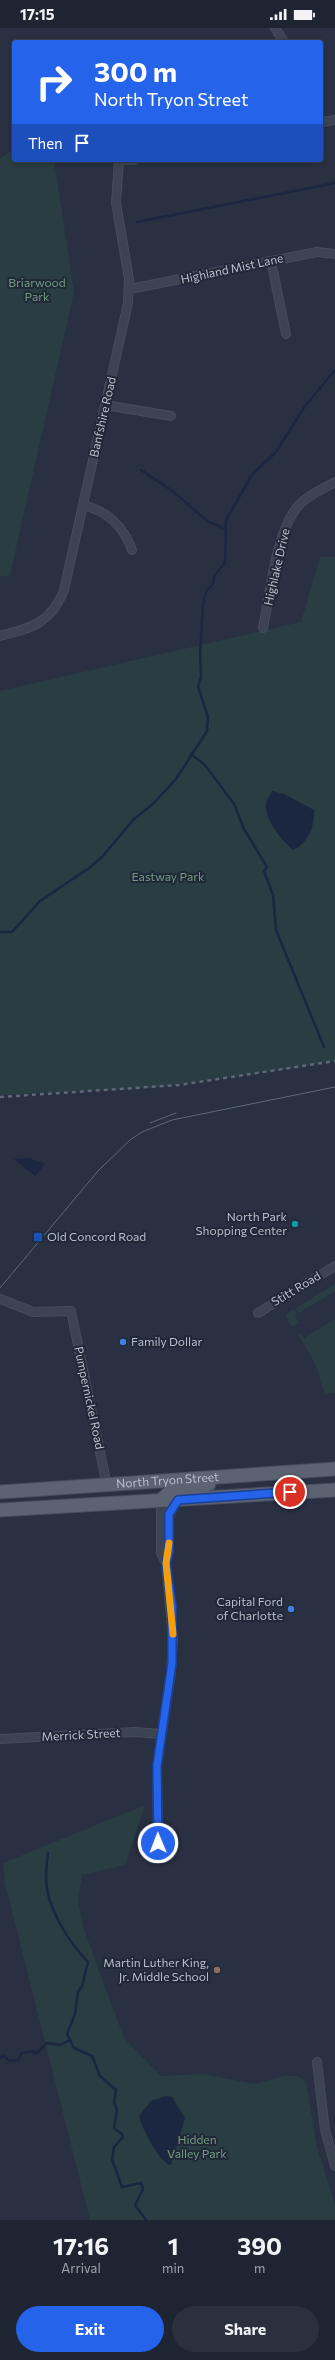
<!DOCTYPE html>
<html lang="en">
<head>
<meta charset="utf-8">
<style>
	:root { --surface:#1e2432; --page:#2b303e; --text:#f1f3f6; --muted:#a1a4ac; --line:#3c414d; --accent:#2563eb }
	body { margin:0; font-family:Commissioner,sans-serif; background:var(--page); color:var(--text); height:100vh; display:flex; flex-direction:column; font-size:15px; white-space:nowrap }
	* { box-sizing:border-box; margin:0 }
	p { font-size:13px; color:var(--muted) }
	.icon { flex:none; width:22px; height:22px; fill:none; stroke:currentColor; stroke-width:2; stroke-linecap:round; stroke-linejoin:round }
	.map { position:relative; height:2192px; overflow:hidden }
	.sheet { display:flex; flex-direction:column; background:var(--surface); flex:1 }
	.sheet>* { flex:none }
	.hud { position:absolute; left:12px; top:12px; width:311px; height:122px; border-radius:4px; box-shadow:0 2px 6px #0003,0 0 0 1px var(--line); background:#2563eb; color:#fff; overflow:hidden }
	.pin { position:absolute; display:grid; place-items:center; width:34px; height:34px; color:#fff; margin:-17px; border:2px solid #fff; border-radius:50%; box-shadow:0 1px 4px #0007 }
	.me { position:absolute; width:44px; margin:-22px; rotate:359deg; stroke-linejoin:round; filter:drop-shadow(0 0 3px #0008) }
	.turn { display:flex; align-items:center; gap:14px; height:84px; padding:0 16px; font-size:18px }
	.turn .icon { width:52px; height:52px; stroke-width:2.5 }
	.turn b { display:block; font-size:28px; line-height:34px }
	.then { display:flex; align-items:center; height:38px; padding:0 16px; background:#0003; gap:8px; font-size:15px }
	.eta { display:flex; justify-content:space-evenly; align-items:center; height:68px; text-align:center }
	.eta b { font-size:24px; font-weight:700; line-height:28px }
	.primary-button { display:flex; gap:8px; margin-top:auto; padding:8px 16px }
	.primary-button a { flex:1; height:46px; border-radius:24px; background:var(--accent); color:#fff; font-size:16px; font-weight:700; line-height:46px; text-align:center }
	.primary-button a+a { background:var(--page); color:var(--text) }
	.status { display:flex; justify-content:space-between; align-items:center; height:28px; padding:0 20px; background:var(--surface); direction:ltr }
	.status svg { height:11px; fill:currentColor }
	.map>svg:first-child { display:block }
	.green { fill:#2a3d43 }
	.water { fill:#1b2640 }
	.lines { fill:none; stroke-linecap:round; stroke-linejoin:round }
	.stream { stroke:#1b2640; stroke-width:2.5 }
	.minor-casing { stroke:#464c5b; stroke-width:10 }
	.primary-casing { stroke:#464c5b; stroke-width:15 }
	.minor { stroke:#3c4352; stroke-width:8 }
	.primary { stroke:#5b6272; stroke-width:13 }
	.tram { stroke:#5f6678; stroke-width:1 }
	.rail { stroke:#5f6678; stroke-width:2.5; stroke-dasharray:4 4; stroke-linecap:butt }
	.route-casing { stroke:#184099; stroke-width:10 }
	.route { stroke:#2563eb; stroke-width:7 }
	.slow { stroke:#f59e0b; stroke-width:7 }
	.culture-dot { fill:#0f9aa8; stroke:#212837; stroke-width:1.5 }
	.transit-dot { fill:#1a4fb4; stroke:#212837; stroke-width:1.5 }
	.shop-dot { fill:#3f7fe0; stroke:#212837; stroke-width:1.5 }
	.education-dot { fill:#8d6e63; stroke:#212837; stroke-width:1.5 }
	.labels { text-anchor:middle; stroke-width:4; stroke-linejoin:round; paint-order:stroke }
	.street-label { font-size:12px; fill:#babecc; stroke:#212837 }
	.park-label { font-size:12px; fill:#729b80; stroke:#212837 }
	.poi-label { font-size:12px; fill:#babecc; stroke:#212837; text-anchor:end }
</style>
</head>
<body>
<div class="status"><b>17:15</b><svg viewBox="0 0 49 12"><path d="M0 12V9h3v3zM5 12V6h3v6zM10 12V3h3v9zM15 12V0h3v12zM26 1h20v11H26zM47 4h2v5h-2z"/></svg></div>
<div class="map">
<svg width="335" height="2192" viewBox="0 0 335 2192">
	<rect width="100%" height="100%" fill="#283042"/>
	<g class="green">
		<polygon points="14,121 14,132 54,132 74,264 10,547 0,549 0,130"/>
		<polygon points="320,529 335,529 335,1033 283,1042 151,1060 0,1067 0,663 301,594"/>
		<polygon points="335,1256 335,1263 299,1285 296,1280"/>
		<polygon points="294,1281 297,1286 295,1288 299,1295 292,1299 285,1287"/>
		<polygon points="335,1291 335,1365 326,1366 323,1362 316,1337 298,1306 301,1306 304,1310"/>
		<polygon points="145,1777 125,1837 82,1847 78,1871 83,1899 124,2010 161,2048 204,2046 254,2056 284,2048 298,2048 306,2054 317,2119 335,2176 335,2192 90,2192 5,1855 3,1835"/>
	</g>
	<g class="water">
		<path d="M 272,763 L 284,766 L 314,782 C 315,797 308,816 293,822 C 282,813 265,792 266,777 C 266,773 270,767 272,763 Z"/>
		<polygon points="29,1130 45,1136 35,1148 14,1131"/>
		<path d="M 166,2068 L 172,2069 L 185,2090 L 171,2137 C 160,2136 141,2099 139,2088 L 151,2073 Z"/>
	</g>
	<g class="lines">
		<g class="stream">
			<polyline points="137,194 335,155"/>
			<polyline points="141,442 174,464 207,493 226,501"/>
			<polyline points="191,726 205,737 234,776 244,801 267,839 264,843 273,867 276,902 324,1019"/>
			<polyline points="0,904 12,904 40,873 89,840 102,829 134,791 154,775 176,751 207,703 208,689 198,658 201,649 200,626 203,577 206,563 213,556 214,548 225,535 226,493 228,488 252,447 276,424 305,378 335,342"/>
			<path d="M 48,1825 C 47,1833 46,1841 46,1849 C 46,1879 68,1913 88,1934 L 82,1958 L 78,1964 L 75,1986 L 67,2006 L 74,2020 L 92,2028 L 100,2048 L 116,2062 L 114,2074 L 117,2082 L 114,2100 L 122,2106 L 123,2109 L 114,2119 L 112,2131 L 122,2159 L 141,2155 L 143,2161 L 135,2177 L 146,2192"/>
			<polyline points="0,2030 3,2028 10,2033 18,2032 22,2025 33,2023 36,2026 47,2015 60,2017 70,2012"/>
		</g>
		<defs>
			<g id="minor">
				<polyline points="275,0 284,14"/>
				<polyline points="321,94 335,92"/>
				<polyline points="119,132 134,132"/>
				<polyline points="271,233 286,306"/>
				<polyline points="130,261 317,224 335,226"/>
				<polyline points="105,377 171,388"/>
				<path d="M 83,477 C 107,483 124,499 132,522"/>
				<path d="M 263,600 C 270,566 276,502 299,477 C 308,467 323,461 335,454"/>
				<path d="M 0,608 C 32,600 51,595 64,562 L 128,275 L 129,251 L 116,175 L 119,132"/>
				<polyline points="0,1271 33,1284 71,1283 107,1458"/>
				<polyline points="258,1285 335,1238"/>
				<path d="M 166,1535 C 173,1512 160,1490 179,1472"/>
				<polyline points="0,1711 135,1704 161,1706"/>
				<polyline points="158,1815 157,1738 171,1644 173,1610 166,1535 161,1525 161,1472"/>
				<polyline points="317,2034 325,2102 335,2138"/>
			</g>
			<g id="primary">
				<path id="s1" d="M 0,1464 L 335,1441"/>
				<polyline points="161,1472 171,1463 209,1456"/>
				<polyline points="0,1482 335,1462"/>
			</g>
		</defs>
		<use href="#minor" class="minor-casing"/>
		<use href="#primary" class="primary-casing"/>
		<use href="#minor" class="minor"/>
		<use href="#primary" class="primary"/>
		<g class="tram">
			<polyline points="150,1095 176,1085"/>
			<polyline points="0,1260 98,1143 130,1112 142,1104 172,1092 335,1059"/>
		</g>
		<polyline class="rail" points="0,1069 179,1057 335,1033"/>
	</g>
	<g class="lines">
		<defs>
			<polyline id="route" points="158,1815 157,1738 172,1635 172,1577 166,1535 169,1524 169,1486 178,1472 290,1464"/>
		</defs>
		<use href="#route" class="route-casing"/>
		<use href="#route" class="route"/>
		<polyline class="slow" points="169,1515 166,1535 173,1606"/>
	</g>
	<circle class="culture-dot" cx="295" cy="1196" r="4"/>
	<rect class="transit-dot" x="33" y="1204" width="10" height="10" rx="2"/>
	<g class="shop-dot">
		<circle cx="123" cy="1314" r="4"/>
		<circle cx="291" cy="1581" r="4"/>
	</g>
	<circle class="education-dot" cx="217" cy="1942" r="4"/>
	<g class="labels">
		<g class="street-label">
			<text transform="translate(232 241) rotate(-12)" y="4">Highland Mist Lane</text>
			<text transform="translate(103 389) rotate(-77)" y="4">Banfshire Road</text>
			<text transform="translate(277 539) rotate(-77)" y="4">Highlake Drive</text>
			<text transform="translate(296 1261) rotate(-31)" y="4">Stitt Road</text>
			<text transform="translate(89 1370) rotate(78)" y="4">Pumpernickel Road</text>
			<text dy="4" stroke="none"><textPath href="#s1" startOffset="168">North Tryon Street</textPath></text>
			<text transform="translate(81 1707) rotate(-3)" y="4">Merrick Street</text>
		</g>
		<g class="park-label">
			<text x="37" y="259">Briarwood<tspan x="37" dy="14">Park</tspan></text>
			<text x="168" y="853">Eastway Park</text>
			<text x="197" y="2116">Hidden<tspan x="197" dy="14">Valley Park</tspan></text>
		</g>
		<g class="poi-label">
			<text x="287" y="1193">North Park<tspan x="287" dy="14">Shopping Center</tspan></text>
			<text x="47" y="1213" text-anchor="start">Old Concord Road</text>
			<text x="131" y="1318" text-anchor="start">Family Dollar</text>
			<text x="283" y="1578">Capital Ford<tspan x="283" dy="14">of Charlotte</tspan></text>
			<text x="209" y="1939">Martin Luther King,<tspan x="209" dy="14">Jr. Middle School</tspan></text>
		</g>
	</g>
</svg>
<div class="pin" style="left:290px;top:1464px;background:#d93025"><svg class="icon" aria-label="arrive" viewBox="0 0 24 24"><path d="M6 21V4h12l-3 4 3 4H6"/></svg></div>
<svg class="me" style="left:158px;top:1815px" viewBox="-20 -20 40 40"><circle r="17" fill="#2563eb" stroke="#fff" stroke-width="3"/><path d="M0-11L8 9 0 5-8 9z" fill="#fff"/></svg>
<div class="hud">
<div class="turn"><svg class="icon" aria-label="right" viewBox="0 0 24 24"><path d="M7 20v-9h11M14 6l5 5-5 5"/></svg><div><b>300 m</b>North Tryon Street</div></div>
<div class="then">Then<svg class="icon" aria-label="arrive" viewBox="0 0 24 24"><path d="M6 21V4h12l-3 4 3 4H6"/></svg></div>
</div>
</div>
<section class="sheet">
<div class="eta">
<div><b>17:16</b><p>Arrival</p></div>
<div><b>1</b><p>min</p></div>
<div><b>390</b><p>m</p></div>
</div>
<div class="primary-button"><a>Exit</a><a>Share</a></div>
</section>
</body>
</html>
